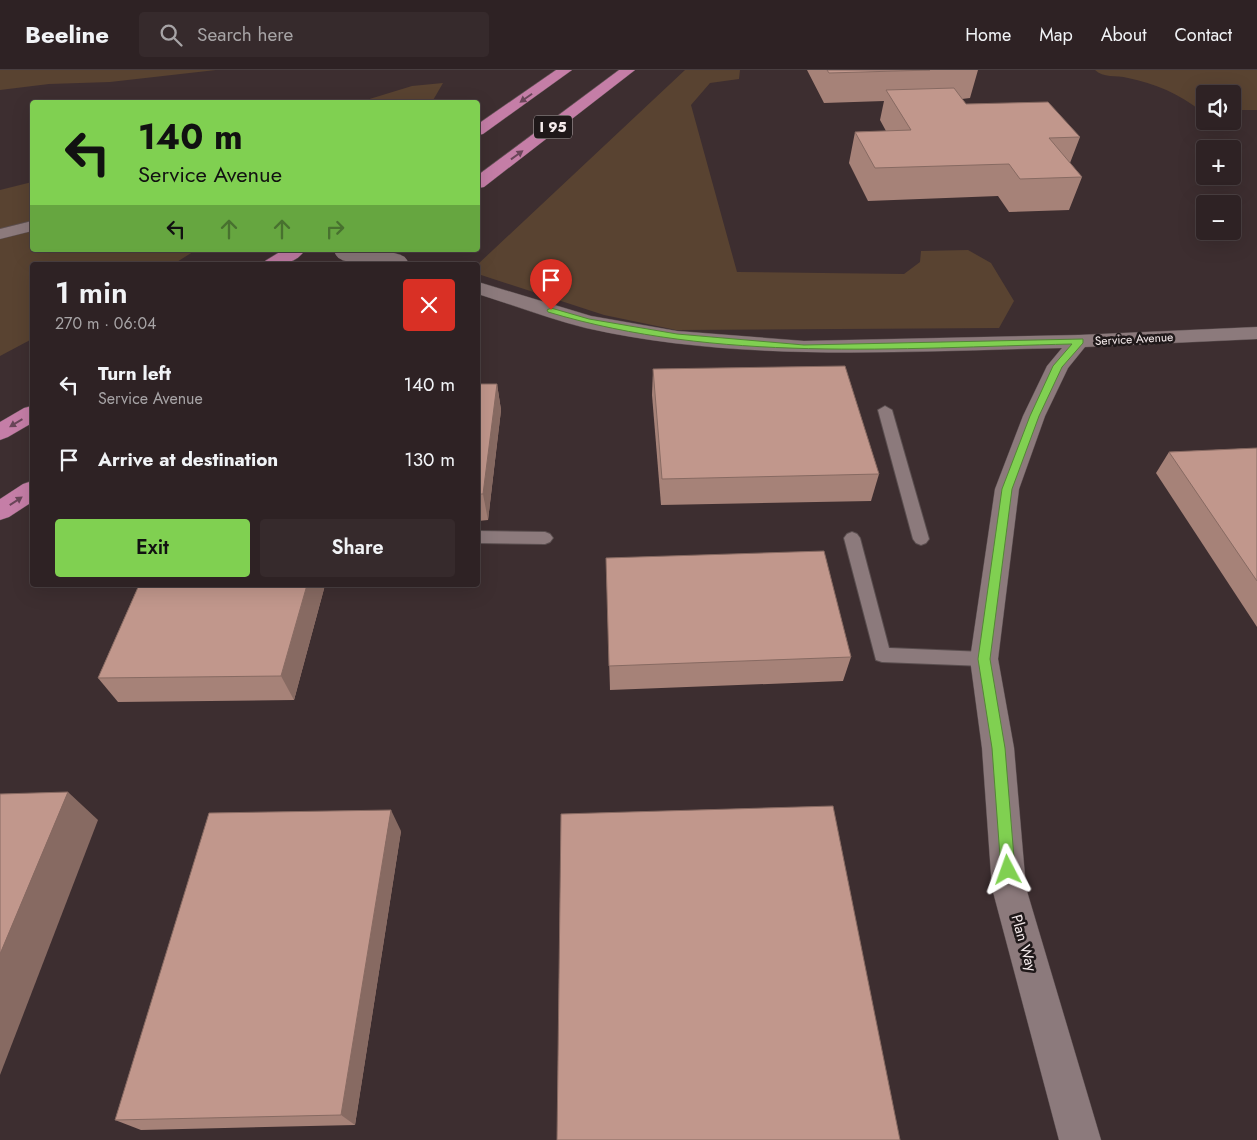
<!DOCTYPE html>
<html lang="en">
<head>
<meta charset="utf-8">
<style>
	:root { --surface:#2e2224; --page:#362a2c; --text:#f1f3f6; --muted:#a7a4a6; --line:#493f41; --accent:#80d051 }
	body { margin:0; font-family:Jost,sans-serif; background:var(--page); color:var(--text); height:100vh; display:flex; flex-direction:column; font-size:19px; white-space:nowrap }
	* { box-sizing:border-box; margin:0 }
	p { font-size:16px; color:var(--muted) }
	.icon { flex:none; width:28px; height:28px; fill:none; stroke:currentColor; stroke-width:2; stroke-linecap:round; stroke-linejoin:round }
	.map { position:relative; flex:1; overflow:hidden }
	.details { position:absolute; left:30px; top:192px; width:450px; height:325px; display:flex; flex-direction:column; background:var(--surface); border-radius:5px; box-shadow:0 5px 20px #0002,0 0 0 1px var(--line) }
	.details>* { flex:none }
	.guide { position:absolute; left:30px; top:30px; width:450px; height:152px; border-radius:5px; box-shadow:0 5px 20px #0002,0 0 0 1px var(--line); background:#80d051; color:#111; overflow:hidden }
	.tools { position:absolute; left:1196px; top:15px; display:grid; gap:10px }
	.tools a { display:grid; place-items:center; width:45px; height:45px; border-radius:5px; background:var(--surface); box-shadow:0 5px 20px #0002,0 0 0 1px var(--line); font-size:25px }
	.pin { position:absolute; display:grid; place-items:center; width:42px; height:42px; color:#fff; margin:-51px -21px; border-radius:50% 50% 50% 0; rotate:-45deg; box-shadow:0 0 5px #0007 }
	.pin .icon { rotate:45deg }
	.me { position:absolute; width:55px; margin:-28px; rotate:356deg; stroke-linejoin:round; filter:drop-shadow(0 0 4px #0008) }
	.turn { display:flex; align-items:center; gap:18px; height:105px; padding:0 25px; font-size:22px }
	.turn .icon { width:65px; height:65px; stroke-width:2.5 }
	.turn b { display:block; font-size:35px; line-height:42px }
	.lanes { display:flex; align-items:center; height:48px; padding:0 25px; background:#0003; justify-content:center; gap:25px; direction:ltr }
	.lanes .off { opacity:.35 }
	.round { display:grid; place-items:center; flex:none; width:52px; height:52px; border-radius:5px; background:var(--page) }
	.overview { display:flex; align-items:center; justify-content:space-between; height:85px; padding:0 25px }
	h1 { font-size:30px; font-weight:600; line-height:38px }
	.primary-button { display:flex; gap:10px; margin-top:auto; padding:10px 25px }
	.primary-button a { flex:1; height:58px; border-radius:5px; background:var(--accent); color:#111; font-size:20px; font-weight:600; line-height:58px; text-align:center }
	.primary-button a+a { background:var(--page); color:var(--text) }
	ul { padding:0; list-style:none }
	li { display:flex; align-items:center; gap:15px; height:75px; padding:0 25px }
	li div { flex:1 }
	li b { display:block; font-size:19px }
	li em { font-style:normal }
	header { display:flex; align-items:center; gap:30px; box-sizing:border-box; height:70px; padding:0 25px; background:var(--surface); border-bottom:1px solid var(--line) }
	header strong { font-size:24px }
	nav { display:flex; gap:28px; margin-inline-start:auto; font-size:18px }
	.search { width:350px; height:45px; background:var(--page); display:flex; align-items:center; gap:12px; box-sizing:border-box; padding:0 18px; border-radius:5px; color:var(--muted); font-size:19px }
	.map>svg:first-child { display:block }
	.green { fill:#594331 }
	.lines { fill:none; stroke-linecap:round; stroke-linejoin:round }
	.service-casing { stroke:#5a4e4f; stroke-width:2 }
	.minor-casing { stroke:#5a4e4f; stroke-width:1 }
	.motorway-casing { stroke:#5a4e4f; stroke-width:1 }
	.service { fill:#8c7a7c; fill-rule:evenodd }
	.minor { fill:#8c7a7c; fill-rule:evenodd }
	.motorway { fill:#c57ea7; fill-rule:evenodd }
	.minor-bridge-casing { stroke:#5a4e4f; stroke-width:22; stroke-linecap:butt }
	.minor-bridge { stroke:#8c7a7c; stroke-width:21 }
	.wall { fill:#a68278 }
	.shaded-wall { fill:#876a62 }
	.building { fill:#c1978c; stroke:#876a62 }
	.oneway { fill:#6a4659 }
	.route { fill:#80d051; stroke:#538735 }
	.labels { text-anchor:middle; stroke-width:5; stroke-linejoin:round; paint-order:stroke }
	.far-street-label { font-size:12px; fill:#f6eced; stroke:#1f1819 }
	.shield { fill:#1f1819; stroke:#b6acad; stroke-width:1 }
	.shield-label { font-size:14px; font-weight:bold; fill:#f6eced }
	.street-label { font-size:15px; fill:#f6eced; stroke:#1f1819 }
</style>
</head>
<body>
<header>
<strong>Beeline</strong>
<div class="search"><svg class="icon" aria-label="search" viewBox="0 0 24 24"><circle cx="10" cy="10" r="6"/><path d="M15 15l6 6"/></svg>Search here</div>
<nav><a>Home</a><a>Map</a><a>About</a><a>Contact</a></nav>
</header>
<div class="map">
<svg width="1257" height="1070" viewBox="0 0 1257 1070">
	<rect width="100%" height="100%" fill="#3d2e30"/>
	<g class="green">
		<polygon points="0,0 216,0 110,12 49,14 0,20"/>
		<polygon points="685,0 740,0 739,9 710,13 691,35 737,202 904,204 920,192 921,181 968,180 991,193 1014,231 999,258 676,260 604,245 478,204 477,195"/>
		<path d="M 1095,0 L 1257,0 L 1257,40 L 1233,40 L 1232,24 L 1205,24 L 1205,41 L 1201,41 C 1180,24 1154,13 1128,8 C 1116,5 1103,8 1095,0 Z"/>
		<polygon points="443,13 432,32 344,32 363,31 412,16"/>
		<polygon points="32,112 32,180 196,180 172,195 32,195 32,269 0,286 0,120"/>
	</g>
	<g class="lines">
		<defs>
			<g id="service">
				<polygon points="885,336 892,340 929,469 926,473 921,475 916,473 913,469 878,340"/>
				<polygon points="478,461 545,462 550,464 553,468 550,472 545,474 478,473"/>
				<polygon points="852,462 857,464 860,468 889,578 984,582 990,584 993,589 990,594 984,596 882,592 876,590 844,468 847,464"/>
			</g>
			<g id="minor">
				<polygon points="32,151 32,161 0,169 0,159"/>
				<path d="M 478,212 L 591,246 L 677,261 L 804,271 L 1079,265 L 1257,257 L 1257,269 L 1085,277 L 1068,298 L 1045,346 L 1019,419 L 998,589 L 1014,678 L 1026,818 L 1101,1070 L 1059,1070 L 992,818 L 982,678 L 970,589 L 995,419 L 1023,346 L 1047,296 L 1062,278 C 904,281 742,293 586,258 C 550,249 513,235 478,224 Z"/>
			</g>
			<g id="motorway">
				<polygon points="556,0 572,0 483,64 478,65 478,54"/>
				<polygon points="619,0 635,0 484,117 478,118 478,105"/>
				<path d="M 283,180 L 305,180 C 295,195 279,195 263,195 L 265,191 Z"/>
				<polygon points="32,336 32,353 8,367 0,370 0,352 24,338"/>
				<polygon points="32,411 32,432 9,447 0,450 0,429 23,414"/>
			</g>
		</defs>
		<use href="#service" class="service-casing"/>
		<use href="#minor" class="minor-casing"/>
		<use href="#motorway" class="motorway-casing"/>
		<use href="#service" class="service"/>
		<use href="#minor" class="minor"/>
		<use href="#motorway" class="motorway"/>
		<defs>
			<polyline id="minor-bridge" points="345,180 398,195"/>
		</defs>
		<use href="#minor-bridge" class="minor-bridge-casing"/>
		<use href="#minor-bridge" class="minor-bridge"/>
	</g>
	<g class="wall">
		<polygon points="807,0 978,0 970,28 962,29 966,34 1080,67 1070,93 1082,107 1069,140 1009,142 998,126 868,131 849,93 855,62 886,61 880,50 884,31 824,33"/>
		<polygon points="653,299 879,404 871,431 661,435 652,325"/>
		<polygon points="478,314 497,314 501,340 488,450 478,451"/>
		<polygon points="1257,378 1257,557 1156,403 1169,382"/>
		<polygon points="606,488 851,587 843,611 610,620"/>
		<polygon points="139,515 325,515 294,630 118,632 98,608"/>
		<polygon points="401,761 355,1055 141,1060 115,1050"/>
	</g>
	<g class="shaded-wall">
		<polygon points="497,314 501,340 488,450 483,424"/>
		<polygon points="307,515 325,515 294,630 281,606"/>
		<polygon points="68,722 98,750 0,1005 0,884"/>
		<polygon points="391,740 401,761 355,1055 341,1045"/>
	</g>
	<g class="building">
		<polygon points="827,0 930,0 829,3"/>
		<polygon points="954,18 966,34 1048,32 1080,67 1049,68 1082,107 1020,109 1009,94 875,98 855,62 911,60 886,20"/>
		<polygon points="845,296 879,404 662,409 653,299"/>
		<polygon points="478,314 497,314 483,424 478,424"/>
		<polygon points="1257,378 1257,511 1169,382"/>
		<polygon points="824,481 851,587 609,596 606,488"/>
		<polygon points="139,515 307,515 281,606 98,608"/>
		<polygon points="68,722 0,884 0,724"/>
		<polygon points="833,736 900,1070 557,1070 561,744"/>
		<polygon points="391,740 341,1045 115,1050 209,743"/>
	</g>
	<defs><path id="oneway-solid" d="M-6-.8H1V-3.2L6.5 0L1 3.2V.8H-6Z" transform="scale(1.25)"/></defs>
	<g class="oneway">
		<use href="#oneway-solid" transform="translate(526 28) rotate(145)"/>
		<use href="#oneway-solid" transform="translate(517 85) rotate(-36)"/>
		<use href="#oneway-solid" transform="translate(16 353) rotate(149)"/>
		<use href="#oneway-solid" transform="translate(16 431) rotate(-33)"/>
	</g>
	<path class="route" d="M 551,238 L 589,249 L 677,264 L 804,275 L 1083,269 L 1083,273 L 1062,297 L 1039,346 L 1012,419 L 990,589 L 1005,678 L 1015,800 L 1013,805 L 1008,807 L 1003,805 L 1001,800 L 992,678 L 978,589 L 1002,419 L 1030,346 L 1053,296 L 1072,274 C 898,278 718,293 548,242 L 547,240 Z"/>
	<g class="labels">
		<g class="far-street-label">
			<text transform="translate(1134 269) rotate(-3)" y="4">Service Avenue</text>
		</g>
		<rect class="shield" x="534" y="45.5" width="38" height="23" rx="4"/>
		<g class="shield-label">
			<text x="553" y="62">I 95</text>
		</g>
		<g class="street-label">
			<text transform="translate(1024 873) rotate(74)" y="5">Plan Way</text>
		</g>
	</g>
</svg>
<div class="tools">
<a><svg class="icon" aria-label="sound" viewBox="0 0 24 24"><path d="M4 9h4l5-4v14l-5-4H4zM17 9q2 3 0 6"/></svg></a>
<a>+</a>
<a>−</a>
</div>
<div class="pin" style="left:551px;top:240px;background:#d93025"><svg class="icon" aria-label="arrive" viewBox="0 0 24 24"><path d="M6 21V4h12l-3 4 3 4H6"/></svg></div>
<svg class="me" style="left:1008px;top:800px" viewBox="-20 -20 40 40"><path d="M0-17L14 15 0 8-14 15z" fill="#80d051" stroke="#fff" stroke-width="4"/></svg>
<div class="guide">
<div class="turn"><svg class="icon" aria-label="left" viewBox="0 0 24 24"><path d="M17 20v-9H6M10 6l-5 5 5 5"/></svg><div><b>140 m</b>Service Avenue</div></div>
<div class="lanes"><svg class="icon" aria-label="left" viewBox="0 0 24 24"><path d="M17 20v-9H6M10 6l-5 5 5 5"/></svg><svg class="icon off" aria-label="ahead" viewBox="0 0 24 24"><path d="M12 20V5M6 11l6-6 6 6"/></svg><svg class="icon off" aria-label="ahead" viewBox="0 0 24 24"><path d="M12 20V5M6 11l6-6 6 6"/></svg><svg class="icon off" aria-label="right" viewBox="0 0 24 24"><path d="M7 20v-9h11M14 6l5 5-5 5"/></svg></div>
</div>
<section class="details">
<div class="overview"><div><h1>1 min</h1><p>270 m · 06:04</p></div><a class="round" style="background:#d93025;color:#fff"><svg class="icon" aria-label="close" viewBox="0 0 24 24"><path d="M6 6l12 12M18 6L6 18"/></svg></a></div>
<ul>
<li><svg class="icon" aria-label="left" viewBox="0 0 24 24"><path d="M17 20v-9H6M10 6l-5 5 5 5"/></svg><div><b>Turn left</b><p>Service Avenue</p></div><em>140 m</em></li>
<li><svg class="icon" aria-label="arrive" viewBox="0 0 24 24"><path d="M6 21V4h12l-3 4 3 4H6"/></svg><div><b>Arrive at destination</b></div><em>130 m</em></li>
</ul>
<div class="primary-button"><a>Exit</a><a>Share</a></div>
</section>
</div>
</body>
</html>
